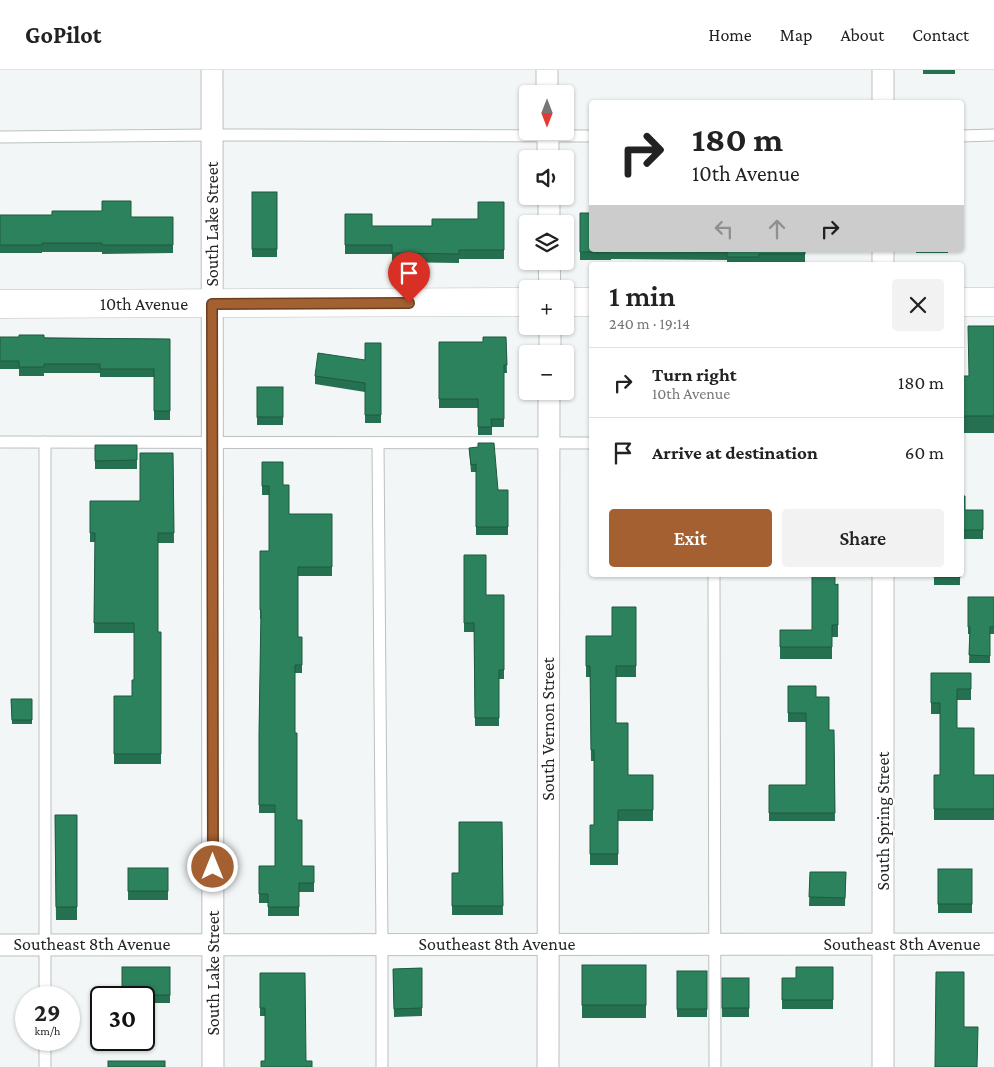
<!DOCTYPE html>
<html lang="en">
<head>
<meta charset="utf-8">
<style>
	:root { --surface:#fff; --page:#f2f2f2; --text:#222; --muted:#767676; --line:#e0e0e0; --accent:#a46031 }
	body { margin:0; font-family:"Crimson Pro",serif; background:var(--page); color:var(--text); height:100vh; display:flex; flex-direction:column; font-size:19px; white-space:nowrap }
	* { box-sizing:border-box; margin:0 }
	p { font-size:16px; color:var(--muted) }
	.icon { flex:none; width:28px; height:28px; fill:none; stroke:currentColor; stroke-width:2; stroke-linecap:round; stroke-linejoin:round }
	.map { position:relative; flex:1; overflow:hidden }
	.drawer { position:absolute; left:589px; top:192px; width:375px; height:315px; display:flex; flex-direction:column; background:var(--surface); border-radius:5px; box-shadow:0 1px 4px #0004 }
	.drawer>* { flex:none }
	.banner { position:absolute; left:589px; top:30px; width:375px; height:152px; border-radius:5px; box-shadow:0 1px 4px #0004; background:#fff; color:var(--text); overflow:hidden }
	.needle { width:32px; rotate:180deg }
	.buttons { position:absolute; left:519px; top:15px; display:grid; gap:10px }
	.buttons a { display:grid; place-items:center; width:55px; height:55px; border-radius:5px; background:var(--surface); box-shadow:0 1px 4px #0004; font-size:25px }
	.speed { position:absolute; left:15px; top:916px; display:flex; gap:10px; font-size:25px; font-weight:700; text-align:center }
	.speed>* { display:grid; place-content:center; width:65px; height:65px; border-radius:50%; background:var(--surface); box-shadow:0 1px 4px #0004; line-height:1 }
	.speed small { font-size:12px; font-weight:400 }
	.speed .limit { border:2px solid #111; border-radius:8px; background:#fff; color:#111 }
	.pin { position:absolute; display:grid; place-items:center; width:42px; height:42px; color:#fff; margin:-51px -21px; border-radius:50% 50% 50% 0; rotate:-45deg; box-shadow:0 0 5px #0007 }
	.pin .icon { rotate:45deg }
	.me { position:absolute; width:55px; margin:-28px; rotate:0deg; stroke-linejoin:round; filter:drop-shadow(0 0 4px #0008) }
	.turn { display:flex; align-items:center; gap:18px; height:105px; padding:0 20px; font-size:22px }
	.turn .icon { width:65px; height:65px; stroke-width:2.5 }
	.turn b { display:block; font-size:35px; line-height:42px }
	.lanes { display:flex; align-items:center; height:48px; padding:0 20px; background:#0003; justify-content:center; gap:25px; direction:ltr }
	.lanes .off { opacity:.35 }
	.round { display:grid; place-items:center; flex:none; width:52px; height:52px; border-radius:5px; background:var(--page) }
	.summary { display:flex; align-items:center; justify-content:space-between; height:85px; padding:0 20px }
	h1 { font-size:30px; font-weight:600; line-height:38px }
	.button { display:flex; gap:10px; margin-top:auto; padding:10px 20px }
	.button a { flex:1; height:58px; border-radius:5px; background:var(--accent); color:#fff; font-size:20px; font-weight:600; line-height:58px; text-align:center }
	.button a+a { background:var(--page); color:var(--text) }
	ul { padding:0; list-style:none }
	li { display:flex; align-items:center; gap:15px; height:70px; padding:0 20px; border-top:1px solid var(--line) }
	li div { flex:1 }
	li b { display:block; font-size:19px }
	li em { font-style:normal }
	header { display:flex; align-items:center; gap:30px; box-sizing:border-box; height:70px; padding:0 25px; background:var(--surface); border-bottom:1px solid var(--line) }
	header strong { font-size:24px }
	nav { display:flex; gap:28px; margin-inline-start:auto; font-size:18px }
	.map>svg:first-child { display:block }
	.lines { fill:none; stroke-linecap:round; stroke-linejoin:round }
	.service-casing { stroke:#bcc0c0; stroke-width:13 }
	.minor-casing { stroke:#bcc0c0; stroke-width:23 }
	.secondary-casing { stroke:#bcc0c0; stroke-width:29 }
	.service { stroke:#fff; stroke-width:11 }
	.minor { stroke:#fff; stroke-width:21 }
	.secondary { stroke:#fff; stroke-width:28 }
	.wall { fill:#257050 }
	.building { fill:#2b825d; stroke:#1e5b41 }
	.route-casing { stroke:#6b3e20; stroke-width:12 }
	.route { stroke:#a46031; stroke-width:9 }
	.labels { text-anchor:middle; stroke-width:4; stroke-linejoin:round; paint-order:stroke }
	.street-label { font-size:18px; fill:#252727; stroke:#fff }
</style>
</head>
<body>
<header>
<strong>GoPilot</strong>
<nav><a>Home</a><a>Map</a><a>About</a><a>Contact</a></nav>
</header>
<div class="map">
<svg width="994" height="997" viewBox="0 0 994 997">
	<rect width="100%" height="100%" fill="#f2f6f6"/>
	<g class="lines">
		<defs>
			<g id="service">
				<polyline points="961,66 994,65"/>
				<polyline points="0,67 212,65 591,66"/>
				<polyline points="0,372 591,373"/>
				<polyline points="378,373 382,874 382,997"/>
				<polyline points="714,505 715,997"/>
				<polyline points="45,928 45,372"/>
				<polyline points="45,997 45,970"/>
			</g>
			<g id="minor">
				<polyline points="212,0 213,997"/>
				<polyline points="547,0 547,24"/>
				<polyline points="883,0 883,32"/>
				<polyline points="548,61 548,89"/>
				<polyline points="549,126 549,154"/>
				<polyline points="883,180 883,195"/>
				<polyline points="549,191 550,219"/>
				<polyline points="550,284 550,256"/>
				<polyline points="883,505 883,997"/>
				<polyline points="0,875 994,874"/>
				<polyline points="548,997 549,321"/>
			</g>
			<g id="secondary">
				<polyline points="565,232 591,232"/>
				<polyline points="961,232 994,232"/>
				<polyline points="0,234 528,232"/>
			</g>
		</defs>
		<use href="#service" class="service-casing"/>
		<use href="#minor" class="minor-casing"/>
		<use href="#secondary" class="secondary-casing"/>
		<use href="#service" class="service"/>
		<use href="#minor" class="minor"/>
		<use href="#secondary" class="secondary"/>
	</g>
	<g class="wall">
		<rect x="923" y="0" width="32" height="4"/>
		<rect x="252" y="122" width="25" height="65"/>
		<polygon points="504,132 504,189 459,189 459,193 392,192 392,184 345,184 345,144 372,156 432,156 478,149"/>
		<polygon points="102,141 131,147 173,147 173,183 102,184 102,182 42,182 42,183 0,183 0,145 52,145"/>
		<polygon points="580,143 591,180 805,180 805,193 759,193 759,195 727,195 727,190 611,189 611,190 580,190"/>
		<rect x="916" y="180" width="32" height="3"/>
		<polygon points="994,256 994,363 961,363 961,306 969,306"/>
		<polygon points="0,267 170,269 170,350 154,350 154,307 100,307 100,303 44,303 44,306 19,306 19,299 0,299"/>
		<polygon points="506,267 507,303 504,303 504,357 492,357 492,365 478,365 478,338 439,338 439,272 483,272"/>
		<polygon points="381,273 381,353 365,353 365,322 315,314 315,306 365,290"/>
		<rect x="257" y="317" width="26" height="38"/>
		<rect x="95" y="375" width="42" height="24"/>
		<polygon points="469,378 498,420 508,420 508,465 476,465 476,402 471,402"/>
		<polygon points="173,383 174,473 158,473 158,562 161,562 161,694 114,694 114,626 132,626 134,610 134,563 94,563 95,472 90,472 90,431 140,431"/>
		<polygon points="262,392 283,415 289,444 332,444 332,506 298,506 298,567 302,575 302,603 295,603 295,663 297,750 302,796 314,796 314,822 299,822 299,846 268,846 268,833 259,833 259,796 275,796 275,743 259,743 259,663 261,549 260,549 260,481 269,481 269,425 262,425"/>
		<polygon points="961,426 965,440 983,440 983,469 961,469"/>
		<polygon points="464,485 486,525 504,525 504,609 499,609 499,656 475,656 474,562 464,562"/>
		<rect x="934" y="505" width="26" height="10"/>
		<polygon points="838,514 838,567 832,567 832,589 780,589 780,560 812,560 835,515"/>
		<polygon points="968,527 994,527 994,564 990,564 990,593 969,593 970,564 968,564"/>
		<polygon points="636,537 636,607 616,607 616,653 628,705 653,705 653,751 618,751 618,795 590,795 590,755 594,755 594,691 591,691 590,607 586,607 586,566 612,566"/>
		<polygon points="931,603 971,603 971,630 957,630 957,658 974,705 994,705 994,750 934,750 934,705 940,705 940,644 931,644"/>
		<polygon points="788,616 816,627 829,660 834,660 835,751 769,751 769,715 806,715 806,652 788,652"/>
		<polygon points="11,629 32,629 32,654 12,654"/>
		<polygon points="55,745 77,745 77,850 56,850"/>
		<polygon points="502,752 503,845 452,845 452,803 459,803"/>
		<rect x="128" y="798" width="40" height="32"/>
		<rect x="938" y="799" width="34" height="44"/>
		<polygon points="810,802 846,802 845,836 809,836"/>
		<rect x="582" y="895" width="64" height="53"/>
		<polygon points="122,897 170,897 170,933 144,933 144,928 122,928"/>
		<polygon points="833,897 833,939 782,939 782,908 796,908"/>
		<polygon points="422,898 422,946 394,947 393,899"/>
		<rect x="677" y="901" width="30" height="46"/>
		<polygon points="260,903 306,991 265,991 265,946 260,946"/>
		<rect x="722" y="908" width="27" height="39"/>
	</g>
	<g class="building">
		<rect x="252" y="122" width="25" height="57"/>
		<polygon points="102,131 131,131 131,147 173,147 173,175 102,175 102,173 42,173 42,175 0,175 0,145 52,145 52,141 102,141"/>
		<polygon points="478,132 504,132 504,180 459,180 459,184 392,183 392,175 345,175 345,144 372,144 372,156 432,156 432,149 478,149"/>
		<polygon points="580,143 591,143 591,180 805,180 805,184 759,184 759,187 727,187 727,182 611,181 611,182 580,182"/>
		<polygon points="968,256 994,256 994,346 961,346 961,306 969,306"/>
		<polygon points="19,265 44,265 44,268 170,269 170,341 154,341 154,299 100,299 100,294 44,294 44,297 19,297 19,291 0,291 0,267 19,267"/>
		<polygon points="483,267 506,267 507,295 504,295 504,349 491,349 492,357 478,357 478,329 439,329 439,272 483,272"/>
		<polygon points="365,273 381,273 381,345 365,345 365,313 315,306 318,283 365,290"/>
		<rect x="257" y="317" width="26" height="30"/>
		<polygon points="478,373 494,373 498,420 508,420 508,457 476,457 476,394 471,395 469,378 478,377"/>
		<polygon points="95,375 137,375 137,390 95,391"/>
		<polygon points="140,383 173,383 174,463 158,463 158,562 161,562 161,684 114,684 114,626 132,626 132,610 134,610 134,553 94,553 95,463 90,463 90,431 140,431"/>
		<polygon points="262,392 283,392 283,415 289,415 289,444 332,444 332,497 298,497 298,567 302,567 302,595 295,595 295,663 297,663 297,750 302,750 302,796 314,796 314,813 299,813 299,837 268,837 268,824 259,824 259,796 275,796 275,735 259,735 259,663 261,540 260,540 260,481 269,481 269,416 262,416"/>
		<polygon points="961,426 965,426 965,440 983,440 983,460 961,460"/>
		<polygon points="464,485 486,485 486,525 504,525 504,600 499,600 499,648 475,648 474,553 464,553"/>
		<polygon points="812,505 835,505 835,515 838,514 838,555 832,555 832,577 780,577 780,560 812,560"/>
		<rect x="934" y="505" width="26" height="2"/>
		<polygon points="968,527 994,527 994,557 990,557 990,586 969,585 970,557 968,557"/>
		<polygon points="612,537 636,537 636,596 616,596 616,653 628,653 628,705 653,705 653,740 618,740 618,784 590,784 590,755 594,755 594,680 591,680 590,596 586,596 586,566 612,566"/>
		<polygon points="931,603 971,603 971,619 957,619 957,658 974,658 974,705 994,705 994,739 934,739 934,705 940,705 940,633 931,633"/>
		<polygon points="788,616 816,616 816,627 829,627 829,660 834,660 835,743 769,743 769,715 806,715 806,643 788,643"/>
		<polygon points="11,629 32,629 32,650 12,650"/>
		<polygon points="55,745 77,745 77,837 56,837"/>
		<polygon points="459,752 502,752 503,836 452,836 452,803 459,803"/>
		<rect x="128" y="798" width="40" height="23"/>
		<rect x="938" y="799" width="34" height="35"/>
		<polygon points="810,802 846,802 845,828 809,827"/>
		<rect x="582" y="895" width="64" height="40"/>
		<rect x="122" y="897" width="48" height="28"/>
		<polygon points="796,897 833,897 833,930 782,930 782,908 796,908"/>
		<polygon points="422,898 422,938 394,939 393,899"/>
		<rect x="677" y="901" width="30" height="38"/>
		<polygon points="936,902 964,902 964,957 978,957 977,997 935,997"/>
		<polygon points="260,903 305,903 306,991 312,991 312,997 261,997 261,991 265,991 265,938 260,938"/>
		<rect x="722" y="908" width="27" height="30"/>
		<rect x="108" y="991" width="57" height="6"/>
	</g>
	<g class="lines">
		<defs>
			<polyline id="route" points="213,797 212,234 409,233"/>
		</defs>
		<use href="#route" class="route-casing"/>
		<use href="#route" class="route"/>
	</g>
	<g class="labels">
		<g class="street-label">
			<text transform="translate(212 154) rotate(-90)" y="6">South Lake Street</text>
			<text x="144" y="240">10th Avenue</text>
			<text transform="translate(548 659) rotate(-90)" y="6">South Vernon Street</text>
			<text transform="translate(883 751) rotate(-90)" y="6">South Spring Street</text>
			<text x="92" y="880">Southeast 8th Avenue</text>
			<text x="497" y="880">Southeast 8th Avenue</text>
			<text x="902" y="880">Southeast 8th Avenue</text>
			<text transform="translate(213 903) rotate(-90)" y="6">South Lake Street</text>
		</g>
	</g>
</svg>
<div class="buttons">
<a><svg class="needle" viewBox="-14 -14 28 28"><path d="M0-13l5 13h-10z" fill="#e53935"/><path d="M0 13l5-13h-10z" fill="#767676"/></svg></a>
<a><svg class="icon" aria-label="sound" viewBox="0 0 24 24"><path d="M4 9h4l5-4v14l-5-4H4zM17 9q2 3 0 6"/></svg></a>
<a><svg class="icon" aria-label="layers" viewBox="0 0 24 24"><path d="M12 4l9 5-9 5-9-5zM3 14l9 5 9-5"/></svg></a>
<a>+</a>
<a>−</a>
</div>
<div class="speed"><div>29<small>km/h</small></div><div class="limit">30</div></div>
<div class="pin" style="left:409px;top:233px;background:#d93025"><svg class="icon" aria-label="arrive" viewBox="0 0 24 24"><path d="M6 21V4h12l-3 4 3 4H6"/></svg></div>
<svg class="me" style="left:213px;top:797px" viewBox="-20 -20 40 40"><circle r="17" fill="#a46031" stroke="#fff" stroke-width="3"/><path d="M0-11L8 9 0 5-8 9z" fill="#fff"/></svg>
<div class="banner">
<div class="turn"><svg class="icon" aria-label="right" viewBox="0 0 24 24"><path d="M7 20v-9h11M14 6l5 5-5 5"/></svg><div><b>180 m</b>10th Avenue</div></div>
<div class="lanes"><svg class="icon off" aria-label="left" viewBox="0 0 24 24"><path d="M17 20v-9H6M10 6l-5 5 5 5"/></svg><svg class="icon off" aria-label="ahead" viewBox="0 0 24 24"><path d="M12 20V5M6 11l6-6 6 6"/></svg><svg class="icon" aria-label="right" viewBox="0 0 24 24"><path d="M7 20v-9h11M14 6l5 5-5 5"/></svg></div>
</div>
<section class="drawer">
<div class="summary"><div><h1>1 min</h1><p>240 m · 19:14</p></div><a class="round"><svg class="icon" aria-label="close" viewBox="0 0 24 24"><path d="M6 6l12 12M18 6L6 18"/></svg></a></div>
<ul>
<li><svg class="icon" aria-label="right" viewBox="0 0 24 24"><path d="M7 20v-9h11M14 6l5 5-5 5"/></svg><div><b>Turn right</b><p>10th Avenue</p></div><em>180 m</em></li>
<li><svg class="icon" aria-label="arrive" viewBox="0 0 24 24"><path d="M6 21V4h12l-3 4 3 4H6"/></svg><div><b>Arrive at destination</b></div><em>60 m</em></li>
</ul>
<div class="button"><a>Exit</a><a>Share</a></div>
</section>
</div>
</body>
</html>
